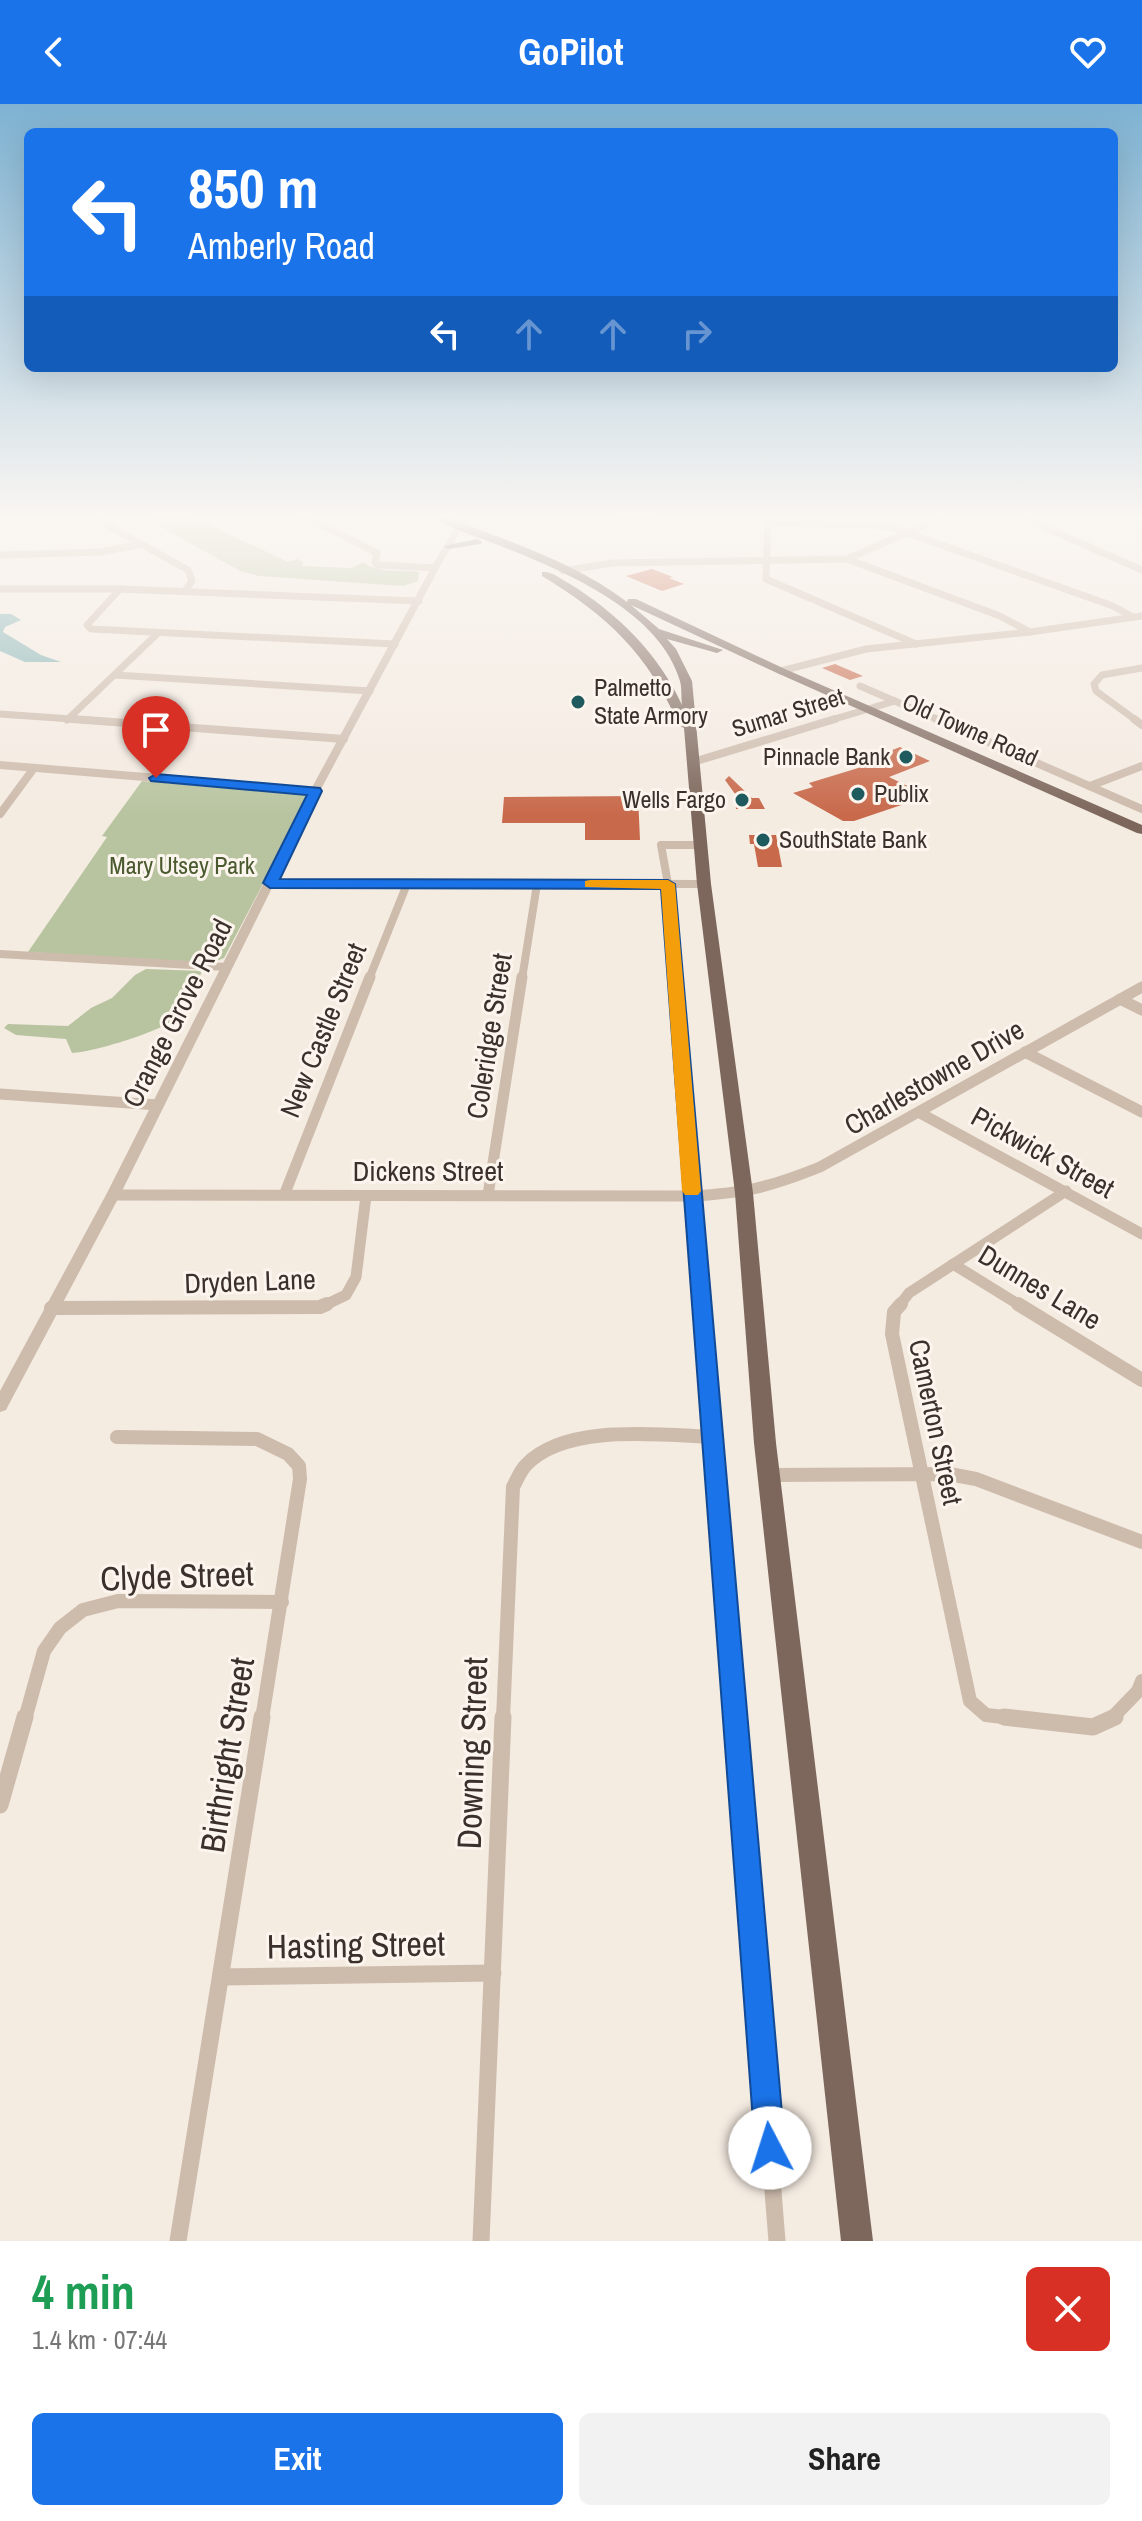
<!DOCTYPE html>
<html lang="en">
<head>
<meta charset="utf-8">
<style>
	:root { --surface:#fff; --page:#f2f2f2; --text:#222; --muted:#767676; --accent:#1a73e8 }
	body { margin:0; font-family:"Archivo Narrow",sans-serif; background:var(--page); color:var(--text); height:100vh; display:flex; flex-direction:column; font-size:30px; white-space:nowrap }
	* { box-sizing:border-box; margin:0 }
	p { font-size:26px; color:var(--muted) }
	.icon { flex:none; width:44px; height:44px; fill:none; stroke:currentColor; stroke-width:2; stroke-linecap:round; stroke-linejoin:round }
	.map { position:relative; height:2137px; overflow:hidden }
	.side { display:flex; flex-direction:column; background:var(--surface); flex:1 }
	.side>* { flex:none }
	.hud { position:absolute; left:24px; top:24px; width:1094px; height:244px; border-radius:12px; box-shadow:0 8px 32px #0002; background:#1a73e8; color:#fff; overflow:hidden }
	.pin { position:absolute; display:grid; place-items:center; width:68px; height:68px; color:#fff; margin:-82px -34px; border-radius:50% 50% 50% 0; rotate:-45deg; box-shadow:0 0 8px #0007 }
	.pin .icon { rotate:45deg }
	.me { position:absolute; width:88px; margin:-44px; rotate:355deg; stroke-linejoin:round; filter:drop-shadow(0 0 6px #0008) }
	.turn { display:flex; align-items:center; gap:28px; height:168px; padding:0 32px; font-size:36px }
	.turn .icon { width:104px; height:104px; stroke-width:2.5 }
	.turn b { display:block; font-size:56px; line-height:68px }
	.lanes { display:flex; align-items:center; height:76px; padding:0 32px; background:#0003; justify-content:center; gap:40px; direction:ltr }
	.lanes .off { opacity:.35 }
	.round { display:grid; place-items:center; flex:none; width:84px; height:84px; border-radius:12px; background:var(--page) }
	.overview { display:flex; align-items:center; justify-content:space-between; height:136px; padding:0 32px }
	h1 { font-size:48px; font-weight:700; line-height:60px; color:#1e9e55 }
	.primary-button { display:flex; gap:16px; margin-top:auto; padding:16px 32px }
	.primary-button a { flex:1; height:92px; border-radius:12px; background:var(--accent); color:#fff; font-size:32px; font-weight:700; line-height:92px; text-align:center }
	.primary-button a+a { background:var(--page); color:var(--text) }
	header { display:flex; justify-content:space-between; align-items:center; height:104px; padding:0 32px; background:var(--accent); color:#fff; font-size:36px; font-weight:700 }
	.map>svg:first-child { display:block }
	.green { fill:#b8c4a0 }
	.water { fill:#7fb0b2 }
	.building { fill:#c8694b }
	.lines { fill:none; stroke-linecap:round; stroke-linejoin:round }
	.minor-far4 { stroke:#cdbbac; stroke-width:7 }
	.minor-far3 { stroke:#cdbbac; stroke-width:8 }
	.minor-far2 { stroke:#cdbbac; stroke-width:11 }
	.minor-far1 { stroke:#cdbbac; stroke-width:14 }
	.minor { stroke:#cdbbac; stroke-width:17 }
	.tertiary { fill:#cdbbac; fill-rule:evenodd }
	.primary { fill:#7d675c; fill-rule:evenodd }
	.route { fill:#1a73e8; stroke:#114b97; stroke-width:2 }
	.slow { fill:#f59e0b }
	.poi-dot { fill:#1f5a5e; stroke:#fbf5ee; stroke-width:3 }
	.labels { text-anchor:middle; stroke-width:6; stroke-linejoin:round; paint-order:stroke }
	.far-poi-label { font-size:24px; fill:#3b302b; stroke:#fbf5ee; text-anchor:start }
	.far-street-label { font-size:24px; fill:#3b302b; stroke:#fbf5ee }
	.far-park-label { font-size:24px; fill:#4a5a2e; stroke:#fbf5ee }
	.street-label { font-size:28px; fill:#3b302b; stroke:#fbf5ee }
	.near-street-label { font-size:34px; fill:#3b302b; stroke:#fbf5ee }
</style>
</head>
<body>
<header><svg class="icon" aria-label="back" viewBox="0 0 24 24"><path d="M15 5l-7 7 7 7"/></svg>GoPilot<svg class="icon" aria-label="heart" viewBox="0 0 24 24"><path d="M12 20l-8-8c-3-5 5-10 8-4 3-6 11-1 8 4z"/></svg></header>
<div class="map">
<svg width="1142" height="2137" viewBox="0 0 1142 2137">
	<rect width="100%" height="100%" fill="#f4ebe1"/>
	<g class="green">
		<path d="M 141,412 L 190,412 L 288,458 L 298,455 L 303,458 L 302,462 L 352,464 L 363,458 C 378,470 399,465 419,468 L 418,477 L 403,482 L 259,472 L 240,467 Z"/>
		<polygon points="142,677 307,691 308,694 224,854 212,859 28,848 107,733 102,732"/>
		<path d="M 146,865 L 202,867 C 196,881 191,902 179,912 C 164,927 94,948 72,949 L 66,935 L 16,931 L 4,924 L 8,920 L 68,922 L 91,904 L 112,894 L 135,871 Z"/>
	</g>
	<polygon class="water" points="11,510 21,516 5,523 3,528 41,551 61,558 25,558 0,547 0,510"/>
	<g class="building">
		<polygon points="652,465 673,473 669,474 684,480 662,487 626,472"/>
		<polygon points="835,560 863,572 850,576 822,564"/>
		<polygon points="900,643 930,657 889,673 928,692 854,717 843,717 793,689 813,683 809,679 891,654 882,650"/>
		<polygon points="729,672 752,694 759,694 765,705 736,705 735,694 738,694 725,676"/>
		<polygon points="638,692 640,736 585,736 585,719 502,719 504,693"/>
		<polygon points="749,731 776,731 782,763 758,763 754,740 750,740"/>
	</g>
	<g class="lines">
		<g class="minor-far4">
			<polyline points="91,412 188,466 192,477 185,487"/>
			<polyline points="292,412 324,422 377,449 375,459 378,461 435,464"/>
			<polyline points="610,412 632,417 661,412"/>
			<polyline points="1019,412 1142,466"/>
			<polyline points="768,413 766,475 916,540"/>
			<polyline points="768,418 888,422 1113,502 1133,513"/>
			<polyline points="0,451 101,448 142,440"/>
			<polyline points="847,455 1000,512 1030,528"/>
			<polyline points="563,467 612,459 847,455 945,412"/>
			<polyline points="0,485 120,485 419,497"/>
			<polyline points="120,485 87,521 91,525 395,540"/>
			<polyline points="781,567 866,545 1030,528 1142,512"/>
			<polyline points="115,571 370,587"/>
			<polyline points="860,582 941,617"/>
			<polyline points="0,610 100,617"/>
			<polyline points="67,616 157,530"/>
			<polyline points="828,617 895,597"/>
			<polyline points="1137,617 1096,587 1094,580 1102,571 1142,564"/>
		</g>
		<g class="minor-far3">
			<polyline points="72,615 344,635"/>
			<polyline points="936,615 1142,705"/>
			<polyline points="1134,615 1142,621"/>
			<polyline points="693,658 835,615"/>
			<polyline points="0,661 315,687"/>
			<polyline points="1090,682 1142,662"/>
			<polyline points="0,710 34,664"/>
			<polyline points="270,779 704,780"/>
			<polyline points="0,850 226,863"/>
			<polyline points="369,875 407,780"/>
			<polyline points="522,875 537,780"/>
			<polyline points="676,875 668,780 661,741 701,741"/>
		</g>
		<g class="minor-far2">
			<polyline points="675,873 702,1202"/>
			<polyline points="1120,895 1142,906"/>
			<polyline points="1025,948 1142,1008"/>
			<polyline points="0,990 158,1001"/>
			<polyline points="920,1009 1142,1130"/>
			<polyline points="285,1089 370,873"/>
			<path d="M 113,1091 L 692,1092 C 746,1089 770,1083 820,1063 L 1142,883"/>
			<polyline points="488,1091 522,873"/>
			<polyline points="953,1160 1021,1202"/>
			<polyline points="323,1202 346,1191 356,1173 366,1092"/>
			<polyline points="899,1202 909,1189 1066,1087"/>
		</g>
		<g class="minor-far1">
			<polyline points="702,1200 735,1615"/>
			<polyline points="901,1200 894,1208 892,1230 970,1597 986,1611 1021,1615"/>
			<polyline points="1018,1200 1142,1276"/>
			<polyline points="51,1204 320,1203 327,1200"/>
			<polyline points="117,1333 257,1335 288,1350 299,1362 300,1375 262,1615"/>
			<polyline points="770,1371 949,1370 976,1375 1142,1438"/>
			<polyline points="25,1615 44,1547 60,1524 83,1506 118,1497 282,1498"/>
			<path d="M 503,1615 L 513,1383 C 517,1376 520,1367 526,1361 C 566,1319 660,1331 713,1333"/>
			<polyline points="1111,1615 1138,1587 1142,1577"/>
		</g>
		<g class="minor">
			<polyline points="735,1613 777,2137"/>
			<polyline points="1004,1613 1093,1623 1115,1613"/>
			<polyline points="0,1701 25,1613"/>
			<polyline points="221,1873 493,1869"/>
			<polyline points="178,2137 262,1613"/>
			<polyline points="481,2137 503,1613"/>
		</g>
		<polygon class="tertiary" points="464,412 472,412 462,424 439,464 320,687 120,1091 8,1302 6,1306 0,1308 0,1287 106,1091 310,687 431,464 455,423"/>
		<g class="primary">
			<path d="M 430,412 L 445,412 C 506,437 574,457 627,498 L 628,495 L 636,495 L 785,565 L 1142,721 L 1142,730 L 1137,729 L 777,569 L 631,501 L 659,525 L 723,546 L 717,549 L 667,535 L 676,545 L 692,577 L 711,780 L 753,1089 L 776,1339 L 873,2137 L 841,2137 L 754,1339 L 735,1089 L 697,780 L 684,624 L 679,621 C 648,550 608,512 542,472 L 542,468 C 552,467 561,475 570,480 C 617,509 659,550 682,601 C 681,593 682,584 680,577 C 660,506 560,465 498,441 C 476,432 450,425 430,412 Z"/>
			<polygon points="477,435 482,438 481,440 448,445 443,442"/>
		</g>
	</g>
	<linearGradient id="sky" x2="0" y2="1"><stop stop-color="#7eb2d2"/><stop offset="0.58" stop-color="#faf6f2"/><stop offset="1" stop-color="#faf6f2" stop-opacity="0"/></linearGradient>
	<rect width="1142" height="712" fill="url(#sky)"/>
	<polygon class="route" points="156,670 320,684 322,687 280,775 668,776 675,780 785,2044 781,2055 770,2059 759,2055 755,2044 661,785 270,784 263,779 307,691 151,677 149,674"/>
	<polygon class="slow" points="590,776 668,776 675,780 701,1087 698,1091 685,1091 682,1087 661,785 585,783 585,777"/>
	<g class="poi-dot">
		<circle cx="578" cy="598" r="8"/>
		<circle cx="906" cy="653" r="8"/>
		<circle cx="858" cy="690" r="8"/>
		<circle cx="742" cy="696" r="8"/>
		<circle cx="763" cy="736" r="8"/>
	</g>
	<g class="labels">
		<g class="far-poi-label">
			<text x="594" y="592">Palmetto<tspan x="594" dy="28">State Armory</tspan></text>
			<text x="890" y="661" text-anchor="end">Pinnacle Bank</text>
			<text x="874" y="698">Publix</text>
			<text x="726" y="704" text-anchor="end">Wells Fargo</text>
			<text x="779" y="744">SouthState Bank</text>
		</g>
		<g class="far-street-label">
			<text transform="translate(788 609) rotate(-17)" y="8">Sumar Street</text>
			<text transform="translate(970 626) rotate(24)" y="8">Old Towne Road</text>
		</g>
		<g class="far-park-label">
			<text x="182" y="770">Mary Utsey Park</text>
		</g>
		<g class="street-label">
			<text transform="translate(177 909) rotate(-63)" y="10">Orange Grove Road</text>
			<text transform="translate(323 926) rotate(-68)" y="10">New Castle Street</text>
			<text transform="translate(489 932) rotate(-81)" y="10">Coleridge Street</text>
			<text transform="translate(934 973) rotate(-30)" y="10">Charlestowne Drive</text>
			<text transform="translate(1043 1048) rotate(29)" y="10">Pickwick Street</text>
			<text x="428" y="1077">Dickens Street</text>
			<text transform="translate(250 1177) rotate(-2)" y="10">Dryden Lane</text>
			<text transform="translate(1040 1183) rotate(31)" y="10">Dunnes Lane</text>
			<text transform="translate(936 1318) rotate(78)" y="10">Camerton Street</text>
		</g>
		<g class="near-street-label">
			<text transform="translate(177 1472) rotate(-2)" y="12">Clyde Street</text>
			<text transform="translate(472 1649) rotate(-88)" y="12">Downing Street</text>
			<text transform="translate(227 1651) rotate(-81)" y="12">Birthright Street</text>
			<text transform="translate(356 1841) rotate(-1)" y="12">Hasting Street</text>
		</g>
	</g>
</svg>
<div class="pin" style="left:156px;top:674px;background:#d93025"><svg class="icon" aria-label="arrive" viewBox="0 0 24 24"><path d="M6 21V4h12l-3 4 3 4H6"/></svg></div>
<svg class="me" style="left:770px;top:2044px" viewBox="-20 -20 40 40"><circle r="19" fill="#fff"/><path d="M0-13L10 11 0 6-10 11z" fill="#1a73e8"/></svg>
<div class="hud">
<div class="turn"><svg class="icon" aria-label="left" viewBox="0 0 24 24"><path d="M17 20v-9H6M10 6l-5 5 5 5"/></svg><div><b>850 m</b>Amberly Road</div></div>
<div class="lanes"><svg class="icon" aria-label="left" viewBox="0 0 24 24"><path d="M17 20v-9H6M10 6l-5 5 5 5"/></svg><svg class="icon off" aria-label="ahead" viewBox="0 0 24 24"><path d="M12 20V5M6 11l6-6 6 6"/></svg><svg class="icon off" aria-label="ahead" viewBox="0 0 24 24"><path d="M12 20V5M6 11l6-6 6 6"/></svg><svg class="icon off" aria-label="right" viewBox="0 0 24 24"><path d="M7 20v-9h11M14 6l5 5-5 5"/></svg></div>
</div>
</div>
<section class="side">
<div class="overview"><div><h1>4 min</h1><p>1.4 km · 07:44</p></div><a class="round" style="background:#d93025;color:#fff"><svg class="icon" aria-label="close" viewBox="0 0 24 24"><path d="M6 6l12 12M18 6L6 18"/></svg></a></div>
<div class="primary-button"><a>Exit</a><a>Share</a></div>
</section>
</body>
</html>
